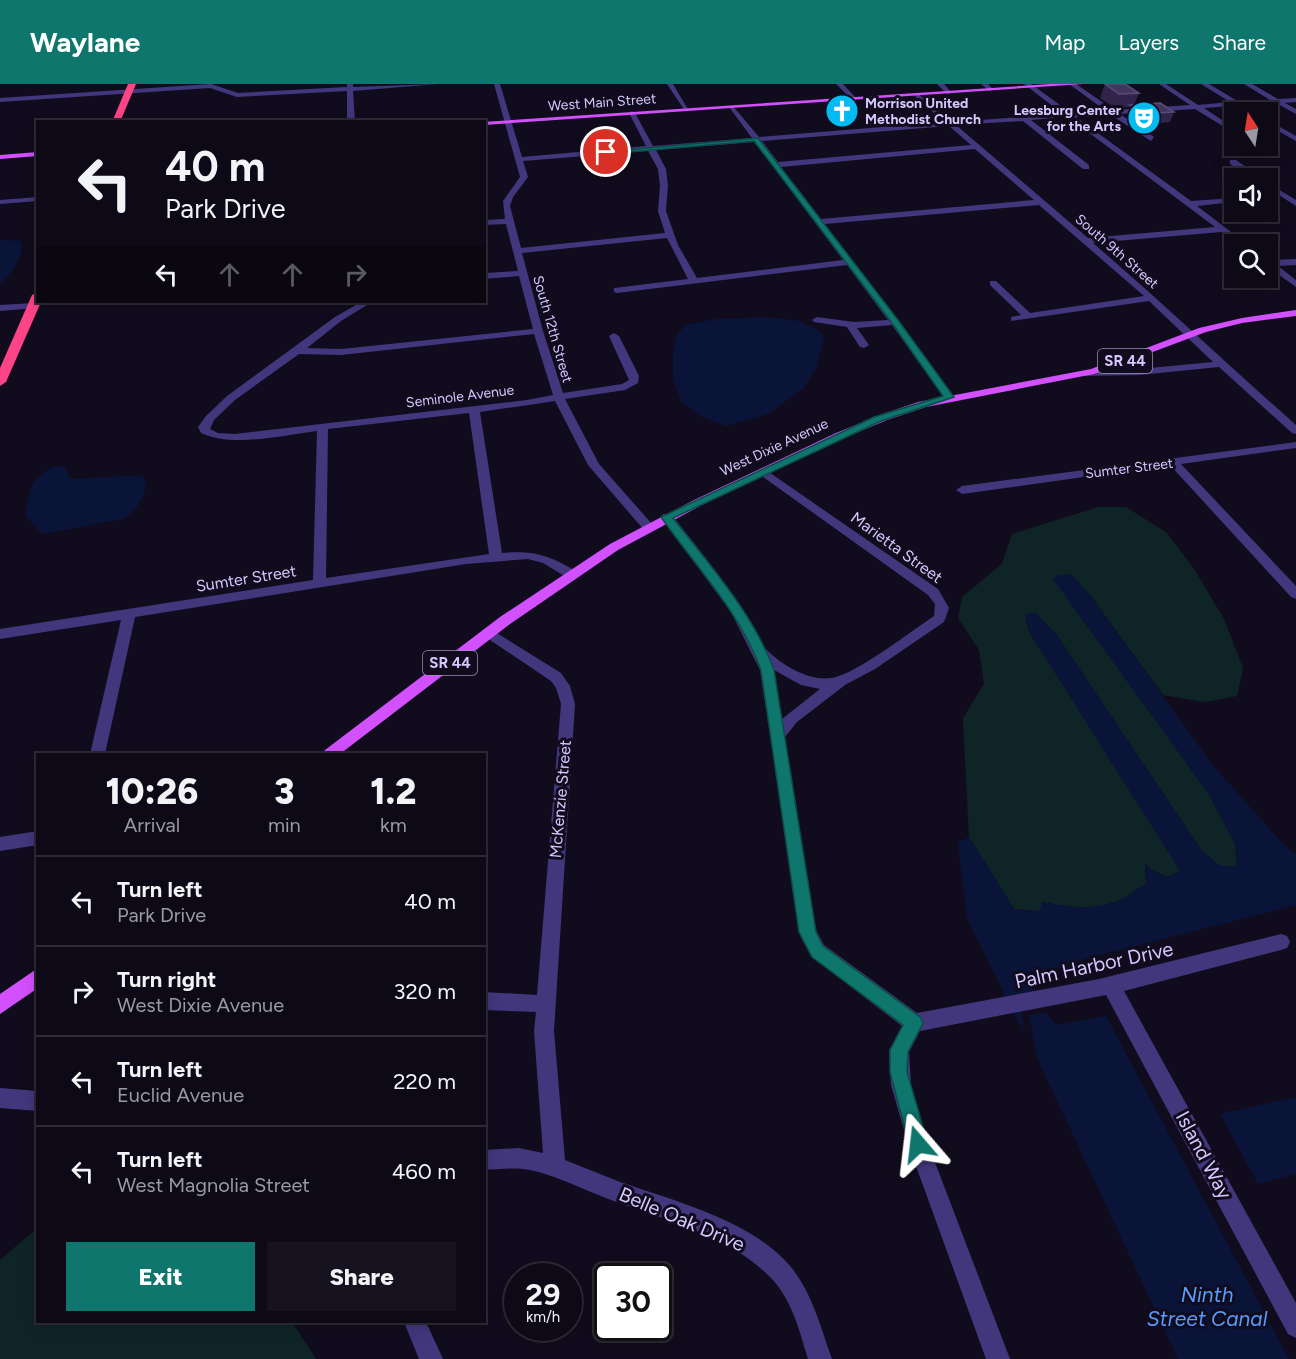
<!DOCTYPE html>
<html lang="en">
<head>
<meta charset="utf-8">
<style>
	:root { --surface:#0d0916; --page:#16121f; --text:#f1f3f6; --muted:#9a9aa1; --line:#2d2a35; --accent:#0f766e }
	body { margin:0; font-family:Figtree,sans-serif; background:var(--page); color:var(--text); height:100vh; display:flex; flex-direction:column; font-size:22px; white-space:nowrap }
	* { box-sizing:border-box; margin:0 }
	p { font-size:20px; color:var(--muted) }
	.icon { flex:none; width:33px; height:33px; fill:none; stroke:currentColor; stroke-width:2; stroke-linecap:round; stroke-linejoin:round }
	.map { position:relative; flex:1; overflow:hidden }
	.sheet { position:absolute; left:36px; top:669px; width:450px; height:570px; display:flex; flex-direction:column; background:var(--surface); border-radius:0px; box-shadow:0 3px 15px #0003,0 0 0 2px var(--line) }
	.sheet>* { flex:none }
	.hud { position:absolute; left:36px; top:36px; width:450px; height:183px; border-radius:0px; box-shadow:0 3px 15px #0003,0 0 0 2px var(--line); background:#0d0916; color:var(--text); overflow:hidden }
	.needle { width:39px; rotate:348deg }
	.tools { position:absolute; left:1224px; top:18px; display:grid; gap:12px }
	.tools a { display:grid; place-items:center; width:54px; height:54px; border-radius:0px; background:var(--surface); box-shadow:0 3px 15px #0003,0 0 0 2px var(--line); font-size:30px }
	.speed { position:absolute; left:504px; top:1179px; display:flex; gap:12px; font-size:30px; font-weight:700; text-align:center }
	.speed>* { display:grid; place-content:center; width:78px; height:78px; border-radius:50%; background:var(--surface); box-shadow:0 3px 15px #0003,0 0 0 2px var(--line); line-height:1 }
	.speed small { font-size:15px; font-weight:400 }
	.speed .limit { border:3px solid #111; border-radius:9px; background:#fff; color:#111 }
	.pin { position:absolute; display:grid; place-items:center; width:51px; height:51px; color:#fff; margin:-26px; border:3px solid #fff; border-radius:50%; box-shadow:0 2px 6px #0007 }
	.me { position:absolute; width:66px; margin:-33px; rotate:343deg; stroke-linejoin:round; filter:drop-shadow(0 0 4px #0008) }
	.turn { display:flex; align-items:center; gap:21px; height:126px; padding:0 30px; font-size:27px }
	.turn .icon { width:78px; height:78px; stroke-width:2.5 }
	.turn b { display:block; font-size:42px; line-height:51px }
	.lanes { display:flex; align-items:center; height:57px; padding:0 30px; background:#0003; justify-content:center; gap:30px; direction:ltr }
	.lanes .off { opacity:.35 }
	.eta { display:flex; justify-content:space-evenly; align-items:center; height:102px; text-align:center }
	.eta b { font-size:36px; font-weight:800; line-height:42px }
	.button { display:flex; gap:12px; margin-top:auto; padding:12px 30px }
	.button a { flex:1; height:69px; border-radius:0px; background:var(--accent); color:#fff; font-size:24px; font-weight:800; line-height:69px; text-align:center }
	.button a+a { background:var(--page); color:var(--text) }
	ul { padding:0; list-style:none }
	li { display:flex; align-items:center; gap:18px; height:90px; padding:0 30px; border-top:2px solid var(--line) }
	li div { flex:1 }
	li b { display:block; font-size:22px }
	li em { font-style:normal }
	header { display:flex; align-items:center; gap:36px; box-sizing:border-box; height:84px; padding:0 30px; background:var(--accent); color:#fff }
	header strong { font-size:28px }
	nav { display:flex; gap:33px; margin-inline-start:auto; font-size:21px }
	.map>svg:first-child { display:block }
	.green { fill:#0f2427 }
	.water { fill:#091438 }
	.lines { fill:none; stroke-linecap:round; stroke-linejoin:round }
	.minor { fill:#42377c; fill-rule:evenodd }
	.major { fill:#d250fe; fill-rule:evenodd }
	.highway { fill:#fd4486; fill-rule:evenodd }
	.wall { fill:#30244b }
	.building { fill:#42365e; stroke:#594d77; stroke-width:1.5 }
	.route { fill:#0f766e; stroke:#0a4d48; stroke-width:1.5 }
	.labels { text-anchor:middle; stroke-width:6; stroke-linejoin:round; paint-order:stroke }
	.far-street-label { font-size:14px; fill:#d5c8ff; stroke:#110c1d }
	.far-poi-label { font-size:14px; font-weight:bold; fill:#d5c8ff; stroke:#110c1d; text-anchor:start }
	.shield { fill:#110c1d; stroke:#9a90bb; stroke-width:1.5 }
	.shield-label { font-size:15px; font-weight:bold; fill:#d5c8ff }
	.street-label { font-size:16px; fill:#d5c8ff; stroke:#110c1d }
	.near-street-label { font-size:20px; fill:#d5c8ff; stroke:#110c1d }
	.near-water-label { font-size:21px; font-style:italic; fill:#579cfe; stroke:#110c1d }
</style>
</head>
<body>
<header>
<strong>Waylane</strong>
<nav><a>Map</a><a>Layers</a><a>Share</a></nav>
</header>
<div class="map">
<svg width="1296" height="1275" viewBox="0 0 1296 1275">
	<rect width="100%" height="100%" fill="#110c1d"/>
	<g class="green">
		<path d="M 1098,423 L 1126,423 L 1167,449 L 1194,485 L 1224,535 L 1243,584 L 1237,612 L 1205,618 L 1163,611 L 1090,511 L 1071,491 L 1058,491 L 1210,712 L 1235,760 L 1237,782 L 1220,782 L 1202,767 L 1056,550 L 1028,546 L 1181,787 L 1167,793 L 1152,786 L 1145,780 L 1146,800 C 1139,803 1133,809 1126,813 C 1100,827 1070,824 1043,818 L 1040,827 L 1014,825 L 969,753 L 963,634 L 984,600 L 979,566 L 958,534 L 962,513 L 1002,480 L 1012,450 Z"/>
		<polygon points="37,1144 38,1238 292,1238 316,1275 0,1275 0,1176"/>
	</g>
	<g class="water">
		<path d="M 0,156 L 21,157 C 25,172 11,190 0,200 Z"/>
		<polygon points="765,233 800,237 821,248 824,255 817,282 803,305 768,330 726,342 700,332 681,318 673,295 673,268 676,253 685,241 716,235"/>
		<path d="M 55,382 L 64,383 L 71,395 L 142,391 L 146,399 L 144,411 L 135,426 L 123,435 L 42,450 L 25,431 C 31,404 29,395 55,382 Z"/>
		<path d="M 1071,490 L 1090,511 L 1212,680 L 1285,762 L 1296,770 L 1296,821 L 1085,875 L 1031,894 L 1036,920 L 1021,926 L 1024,949 L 967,835 L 958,759 L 969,753 L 1014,825 L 1040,827 L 1042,818 C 1070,824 1100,827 1126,813 C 1133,809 1139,803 1146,800 L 1145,779 L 1152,786 L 1167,793 L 1180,787 L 1028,546 L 1025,530 L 1035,528 L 1056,550 L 1202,767 L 1220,782 L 1237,782 L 1235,759 L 1210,712 L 1053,495 L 1058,491 Z"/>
		<polygon points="1045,928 1057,941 1106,932 1289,1275 1178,1275 1037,974 1029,931"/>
		<polygon points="1296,1013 1296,1090 1258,1100 1220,1030"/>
	</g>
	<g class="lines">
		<g class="minor">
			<polygon points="211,0 238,9 347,3 347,0 353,0 353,3 438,0 353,7 355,38 347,38 347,7 237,13 210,4 0,18 0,14"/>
			<path d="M 494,0 L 500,0 L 522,73 L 646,62 L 629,29 L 632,27 L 635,29 L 653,62 L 752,54 L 729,23 L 732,21 L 759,53 L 944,38 L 915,12 L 917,9 L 952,38 L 1063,30 L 1024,0 L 1031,0 L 1071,29 L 1106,27 L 1069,0 L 1076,0 L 1114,26 L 1190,21 L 1159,0 L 1166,0 L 1198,21 L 1230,18 L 1201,0 L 1209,0 L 1239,18 L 1270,16 L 1244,0 L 1252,0 L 1278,15 L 1296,14 L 1296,18 L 1285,19 L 1296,25 L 1296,30 L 1276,19 L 1204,24 L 1234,44 L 1234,49 L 1195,25 L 1120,30 L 1154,53 L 1151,57 L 1111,31 L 1076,33 L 1191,117 L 1234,114 L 1234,118 L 1197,122 L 1247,160 L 1238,160 L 1221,148 L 1093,159 C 1162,218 1228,281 1296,341 L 1296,350 L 1292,349 L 1219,283 L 1139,291 L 1079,292 L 1079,288 L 1083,287 L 1139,285 L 1213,278 L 1149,217 L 1011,237 L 1011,233 L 1021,231 L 990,201 L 990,197 L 996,197 L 1030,229 L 1144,212 L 1039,121 L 825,140 L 953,311 L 953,315 L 945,315 L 892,241 L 857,244 L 869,261 L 864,264 L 860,263 L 847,243 L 814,238 L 812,236 L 817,233 L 854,238 L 888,236 L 847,181 L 617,209 L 614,208 L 614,204 L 688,195 L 667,154 L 522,169 L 543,247 L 563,309 L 622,300 L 629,296 L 609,252 L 614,249 L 619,252 L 639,292 L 638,299 L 625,306 L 565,315 L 599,380 L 652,440 L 654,443 L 652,446 L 644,446 L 588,381 L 555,317 L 480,328 L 502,469 C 534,466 548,471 576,487 L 578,490 L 576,493 L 566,493 L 543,479 L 528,475 L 466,480 L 135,533 L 105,670 L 90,670 L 121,536 L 0,555 L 0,545 L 313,496 L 317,347 C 283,351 233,364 201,349 L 198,343 L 206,332 L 227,312 L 335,233 L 361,218 L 372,218 L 341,237 L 307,264 L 341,265 L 533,245 L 519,192 L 484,195 L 484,189 L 518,187 L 506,140 L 484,141 L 484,136 L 505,135 L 503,117 L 520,93 ZM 1068,33 L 1215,143 L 1088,154 L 956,41 L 1023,37 L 1083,85 L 1089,85 L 1089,81 L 1031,36 ZM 949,42 L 971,61 L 778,78 L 762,57 ZM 755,58 L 843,176 L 697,194 L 678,161 L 666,127 L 668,102 L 666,85 L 656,66 ZM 975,65 L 1034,116 L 821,135 L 781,83 ZM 648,67 L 658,85 L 660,102 L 658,127 L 665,149 L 521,164 L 510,122 L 513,113 L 528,93 L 523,77 ZM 534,250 L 553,311 L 527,316 L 235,350 L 218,349 L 210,345 L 214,336 L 235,316 L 299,270 L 341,271 ZM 469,329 L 489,470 L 326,494 L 328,345 Z"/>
			<polygon points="667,0 673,0 689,27 685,27"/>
			<polygon points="836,0 843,0 856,14 856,16 852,16"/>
			<polygon points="937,0 944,0 952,9 947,10"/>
			<polygon points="981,0 988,0 994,6 989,7"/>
			<polygon points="1268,36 1296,52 1296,57 1268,41"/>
			<polygon points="1230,76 1236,76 1262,94 1253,94 1230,80"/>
			<polygon points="1268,99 1296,116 1296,122 1268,104"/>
			<polygon points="38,113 38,117 0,120 0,116"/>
			<polygon points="1296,175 1296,181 1278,182 1296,196 1296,203 1268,183 1268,176"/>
			<polygon points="33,219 38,222 36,224 0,227 0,221"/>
			<polygon points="1296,358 1296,364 1181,380 1296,502 1296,515 1291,513 1170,381 962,410 956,406 962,402"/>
			<path d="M 763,384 L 938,505 L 949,524 L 944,538 L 875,585 L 845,601 L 797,638 L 785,653 L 816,846 L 824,861 L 917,929 L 1099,895 L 1281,850 L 1287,852 L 1290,858 L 1287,864 L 1281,866 L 1124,907 L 1296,1219 L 1296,1254 L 1288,1250 L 1106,911 L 920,947 L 909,968 L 911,1001 L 928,1060 L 1010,1275 L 986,1275 L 908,1060 L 891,1001 L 889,967 L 902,942 L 812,873 L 801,854 L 760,586 L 731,528 L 661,433 L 663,430 L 671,430 C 695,461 720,490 740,522 C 748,534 754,551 763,562 C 779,580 811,600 836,593 C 861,586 910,548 934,532 L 935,520 L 928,511 L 759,390 L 757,388 ZM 774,586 L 801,601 L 820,605 L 782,635 Z"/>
			<path d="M 489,544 L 561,589 L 570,602 L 575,620 L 554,947 L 565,1076 C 583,1083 602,1091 620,1098 C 675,1117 753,1137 791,1183 C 812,1209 821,1244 832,1275 L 808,1275 C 799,1245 791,1212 767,1190 C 724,1149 664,1136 611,1116 C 584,1106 558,1092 530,1086 C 515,1083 500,1085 484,1086 L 484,1066 L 519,1064 L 543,1069 L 534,947 L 536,928 L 484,926 L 484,908 L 537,911 L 561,620 L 556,604 L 551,597 L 484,552 L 482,549 Z"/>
			<polygon points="38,747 38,761 0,767 0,753"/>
			<polygon points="0,1004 38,1007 38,1027 0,1024"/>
			<polygon points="404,1238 426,1238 443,1275 419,1275"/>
		</g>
		<g class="major">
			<polygon points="1050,0 1083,0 484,41 484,38 482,38"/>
			<polygon points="38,68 38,72 0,75 0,71"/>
			<polygon points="1296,226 1296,232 1242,239 1206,248 1094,290 926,323 887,336 844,354 702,421 618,466 510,540 340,670 322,670 325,666 500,533 610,460 694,416 836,349 880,331 918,318 1091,285 1199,244 1242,234"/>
			<polygon points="38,884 38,904 0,930 0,910"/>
		</g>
		<g class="highway">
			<polygon points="128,0 136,0 120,38 112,38"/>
			<polygon points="38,208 38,218 41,218 6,298 0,302 0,284 32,211"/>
		</g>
	</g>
	<polygon class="wall" points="1105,0 1139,9 1134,21 1174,28 1170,38 1140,41 1127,32 1130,23 1115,24 1100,14"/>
	<g class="building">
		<polygon points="1105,0 1125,0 1139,9 1119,10"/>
		<polygon points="1160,19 1174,28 1143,30 1130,21"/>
	</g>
	<path class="route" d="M 758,54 L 898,236 L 954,313 L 881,337 L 673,434 C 710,482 753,529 774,586 L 816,848 L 823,862 L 920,933 L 923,939 L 908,968 L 907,988 L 928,1060 L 925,1066 L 918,1069 L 912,1066 L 909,1060 L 890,988 L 890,966 L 903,941 L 812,873 L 799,848 L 761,586 C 740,528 696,483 661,433 L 874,333 L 943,312 L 892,239 L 754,57 L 606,70 L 603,68 Z"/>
	<defs>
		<symbol id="church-disc" viewBox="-11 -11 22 22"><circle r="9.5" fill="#02bbf0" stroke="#110c1d"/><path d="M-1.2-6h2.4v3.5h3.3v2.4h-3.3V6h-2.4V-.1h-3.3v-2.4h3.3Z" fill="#fff"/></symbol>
		<symbol id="theatre-disc" viewBox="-11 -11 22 22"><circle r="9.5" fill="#02bbf0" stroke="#110c1d"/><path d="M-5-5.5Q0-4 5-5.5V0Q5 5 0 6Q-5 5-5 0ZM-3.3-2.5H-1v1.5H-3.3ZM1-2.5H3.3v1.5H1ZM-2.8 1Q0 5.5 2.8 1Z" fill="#fff"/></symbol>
	</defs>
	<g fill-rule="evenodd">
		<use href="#church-disc" x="823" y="8" width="38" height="38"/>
		<use href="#theatre-disc" x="1125" y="15" width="38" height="38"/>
	</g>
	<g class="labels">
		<g class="far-street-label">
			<text transform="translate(602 18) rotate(-4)" y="5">West Main Street</text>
			<text transform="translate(1117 167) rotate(41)" y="5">South 9th Street</text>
			<text transform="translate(553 245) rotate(74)" y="5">South 12th Street</text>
			<text transform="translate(460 312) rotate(-7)" y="5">Seminole Avenue</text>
			<text transform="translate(774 363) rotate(-25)" y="5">West Dixie Avenue</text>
			<text transform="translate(1129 384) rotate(-7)" y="5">Sumter Street</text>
		</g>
		<g class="far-poi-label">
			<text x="865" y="24">Morrison United<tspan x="865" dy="16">Methodist Church</tspan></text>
			<text x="1121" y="31" text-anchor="end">Leesburg Center<tspan x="1121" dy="16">for the Arts</tspan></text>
		</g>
		<g class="shield">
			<rect x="1098" y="265" width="54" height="24" rx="4.5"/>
			<rect x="423" y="567" width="54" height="24" rx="4.5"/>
		</g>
		<g class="shield-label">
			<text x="1125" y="282">SR 44</text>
			<text x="450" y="584">SR 44</text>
		</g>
		<g class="street-label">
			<text transform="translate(897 463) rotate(36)" y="6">Marietta Street</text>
			<text transform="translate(246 494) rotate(-9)" y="6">Sumter Street</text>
			<text transform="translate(560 715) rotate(-85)" y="6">McKenzie Street</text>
		</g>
		<g class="near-street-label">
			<text transform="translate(1094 881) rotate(-12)" y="7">Palm Harbor Drive</text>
			<text transform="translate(1204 1071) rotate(62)" y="7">Island Way</text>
			<text transform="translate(682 1135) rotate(23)" y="7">Belle Oak Drive</text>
		</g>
		<g class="near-water-label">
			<text x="1207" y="1218">Ninth<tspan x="1207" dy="24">Street Canal</tspan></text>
		</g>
	</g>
</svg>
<div class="tools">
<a><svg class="needle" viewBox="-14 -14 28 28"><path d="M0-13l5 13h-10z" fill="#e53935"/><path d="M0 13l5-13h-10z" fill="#9a9aa1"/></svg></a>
<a><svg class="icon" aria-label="sound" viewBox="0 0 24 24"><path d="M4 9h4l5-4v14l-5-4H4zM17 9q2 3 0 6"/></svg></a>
<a><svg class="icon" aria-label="search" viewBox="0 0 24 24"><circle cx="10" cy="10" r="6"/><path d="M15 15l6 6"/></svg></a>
</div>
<div class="speed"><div>29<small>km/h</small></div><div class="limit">30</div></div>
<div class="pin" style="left:606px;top:68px;background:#d93025"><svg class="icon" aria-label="arrive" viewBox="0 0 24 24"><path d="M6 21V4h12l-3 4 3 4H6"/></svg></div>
<svg class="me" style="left:918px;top:1060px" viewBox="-20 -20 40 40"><path d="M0-17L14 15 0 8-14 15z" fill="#0f766e" stroke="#fff" stroke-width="4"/></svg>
<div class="hud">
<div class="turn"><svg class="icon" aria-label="left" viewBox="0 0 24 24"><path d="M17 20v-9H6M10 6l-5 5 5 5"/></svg><div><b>40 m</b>Park Drive</div></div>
<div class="lanes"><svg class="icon" aria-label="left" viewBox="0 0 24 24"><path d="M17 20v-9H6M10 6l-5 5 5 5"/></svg><svg class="icon off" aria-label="ahead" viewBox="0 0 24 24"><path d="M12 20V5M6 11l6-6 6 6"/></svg><svg class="icon off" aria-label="ahead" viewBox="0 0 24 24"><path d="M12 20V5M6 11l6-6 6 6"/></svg><svg class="icon off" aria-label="right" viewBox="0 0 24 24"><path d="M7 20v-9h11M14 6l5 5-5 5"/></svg></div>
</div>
<section class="sheet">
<div class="eta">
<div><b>10:26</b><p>Arrival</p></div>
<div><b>3</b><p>min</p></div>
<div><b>1.2</b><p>km</p></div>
</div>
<ul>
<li><svg class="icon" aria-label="left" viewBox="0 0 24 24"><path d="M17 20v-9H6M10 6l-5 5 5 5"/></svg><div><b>Turn left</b><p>Park Drive</p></div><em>40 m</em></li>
<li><svg class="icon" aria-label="right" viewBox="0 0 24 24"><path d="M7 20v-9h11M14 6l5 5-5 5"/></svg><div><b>Turn right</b><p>West Dixie Avenue</p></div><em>320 m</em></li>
<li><svg class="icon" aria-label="left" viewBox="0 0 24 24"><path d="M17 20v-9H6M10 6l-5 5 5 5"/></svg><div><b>Turn left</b><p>Euclid Avenue</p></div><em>220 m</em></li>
<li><svg class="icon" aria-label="left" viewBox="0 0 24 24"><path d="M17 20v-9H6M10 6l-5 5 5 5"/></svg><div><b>Turn left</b><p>West Magnolia Street</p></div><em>460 m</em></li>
</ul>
<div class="button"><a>Exit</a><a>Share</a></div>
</section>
</div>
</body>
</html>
